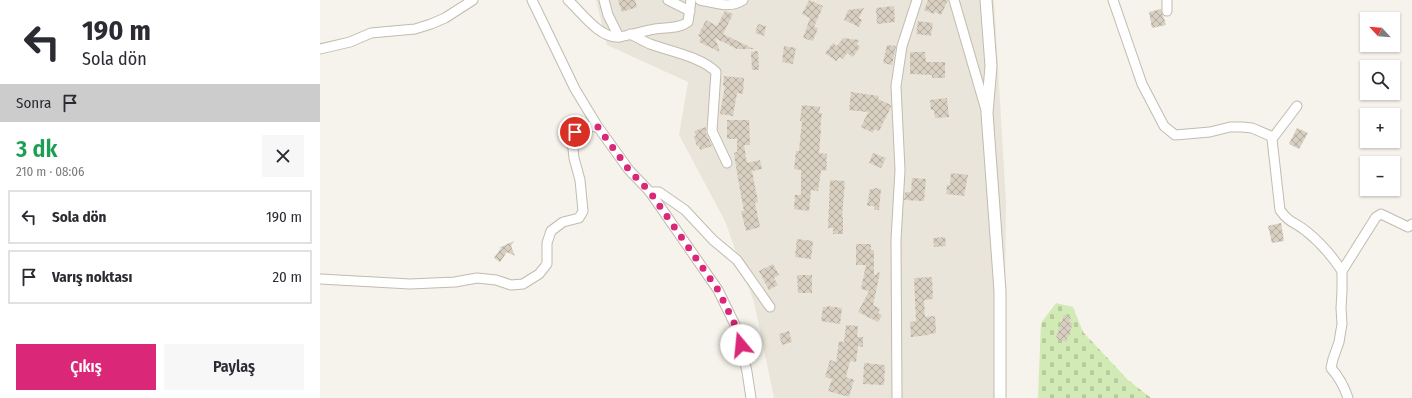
<!DOCTYPE html>
<html lang="tr">
<head>
<meta charset="utf-8">
<style>
	:root { --surface:#fff; --page:#f7f7f7; --text:#2b2b33; --muted:#7c7c81; --line:#e1e1e2; --accent:#db2777 }
	body { margin:0; font-family:"Fira Sans Condensed",sans-serif; background:var(--page); color:var(--text); height:100vh; display:flex; flex-direction:column; font-size:15px; white-space:nowrap }
	* { box-sizing:border-box; margin:0 }
	p { font-size:13px; color:var(--muted) }
	.icon { flex:none; width:22px; height:22px; fill:none; stroke:currentColor; stroke-width:2; stroke-linecap:round; stroke-linejoin:round }
	.map { position:relative; flex:1; overflow:hidden }
	.sheet { display:flex; flex-direction:column; background:var(--surface); width:320px }
	.sheet>* { flex:none }
	.guide { background:#fff; color:var(--text); overflow:hidden }
	.needle { width:26px; rotate:296deg }
	.controls { position:absolute; left:1040px; top:12px; display:grid; gap:8px }
	.controls a { display:grid; place-items:center; width:40px; height:40px; border-radius:0px; background:var(--surface); box-shadow:0 1px 3px #0004; font-size:20px }
	.pin { position:absolute; display:grid; place-items:center; width:34px; height:34px; color:#fff; margin:-17px; border:2px solid #fff; border-radius:50%; box-shadow:0 1px 4px #0007 }
	.me { position:absolute; width:44px; margin:-22px; rotate:343deg; stroke-linejoin:round; filter:drop-shadow(0 0 3px #0008) }
	.turn { display:flex; align-items:center; gap:14px; height:84px; padding:0 16px; font-size:18px }
	.turn .icon { width:52px; height:52px; stroke-width:2.5 }
	.turn b { display:block; font-size:28px; line-height:34px }
	.then { display:flex; align-items:center; height:38px; padding:0 16px; background:#0003; gap:8px; font-size:15px }
	.round { display:grid; place-items:center; flex:none; width:42px; height:42px; border-radius:0px; background:var(--page) }
	.overview { display:flex; align-items:center; justify-content:space-between; height:68px; padding:0 16px }
	h1 { font-size:24px; font-weight:600; line-height:30px; color:#1e9e55 }
	.button { display:flex; gap:8px; margin-top:auto; padding:8px 16px }
	.button a { flex:1; height:46px; border-radius:0px; background:var(--accent); color:#fff; font-size:16px; font-weight:600; line-height:46px; text-align:center }
	.button a+a { background:var(--page); color:var(--text) }
	ul { padding:0; list-style:none }
	li { display:flex; align-items:center; gap:12px; height:54px; margin:0 8px 6px; padding:0 8px; border:2px solid var(--line); border-radius:0px }
	li div { flex:1 }
	li b { display:block; font-size:15px }
	li em { font-style:normal }
	main { display:flex; flex:1; min-height:0 }
	.map>svg:first-child { display:block }
	.residential { fill:#eae5da }
	.cemetery { fill:url(#cemetery-stones) }
	.building { fill:url(#building-cross-hatch) }
	.lines { fill:none; stroke-linecap:round; stroke-linejoin:round }
	.minor-casing { stroke:#c2bbae; stroke-width:11 }
	.tertiary-casing { stroke:#c2bbae; stroke-width:13 }
	.minor { stroke:#fff; stroke-width:9 }
	.tertiary { stroke:#fff; stroke-width:11 }
	.route { stroke:#db2777; stroke-width:7; stroke-dasharray:0 12.6 }
</style>
</head>
<body>
<main>
<section class="sheet">
<div class="guide">
<div class="turn"><svg class="icon" aria-label="left" viewBox="0 0 24 24"><path d="M17 20v-9H6M10 6l-5 5 5 5"/></svg><div><b>190 m</b>Sola dön</div></div>
<div class="then">Sonra<svg class="icon" aria-label="arrive" viewBox="0 0 24 24"><path d="M6 21V4h12l-3 4 3 4H6"/></svg></div>
</div>
<div class="overview"><div><h1>3 dk</h1><p>210 m · 08:06</p></div><a class="round"><svg class="icon" aria-label="close" viewBox="0 0 24 24"><path d="M6 6l12 12M18 6L6 18"/></svg></a></div>
<ul>
<li><svg class="icon" aria-label="left" viewBox="0 0 24 24"><path d="M17 20v-9H6M10 6l-5 5 5 5"/></svg><div><b>Sola dön</b></div><em>190 m</em></li>
<li><svg class="icon" aria-label="arrive" viewBox="0 0 24 24"><path d="M6 21V4h12l-3 4 3 4H6"/></svg><div><b>Varış noktası</b></div><em>20 m</em></li>
</ul>
<div class="button"><a>Çıkış</a><a>Paylaş</a></div>
</section>
<div class="map">
<svg width="1092" height="398" viewBox="0 0 1092 398">
	<defs>
		<pattern id="cemetery-stones" width="16" height="16" patternUnits="userSpaceOnUse"><rect width="16" height="16" fill="#d2eab5"/><path d="M2 7V4a2 2 0 0 1 4 0v3zM10 15v-3a2 2 0 0 1 4 0v3z" fill="#b6ca9c"/></pattern>
		<pattern id="building-cross-hatch" width="8" height="8" patternUnits="userSpaceOnUse"><rect width="8" height="8" fill="#d8cfc1"/><path d="M0 0l8 8M0 8l8-8" fill="none" stroke="#b1aa9e"/></pattern>
	</defs>
	<rect width="100%" height="100%" fill="#f6f3ec"/>
	<polygon class="residential" points="276,0 674,0 686,203 684,398 454,398 434,302 405,221 359,135 368,82 287,45"/>
	<polygon class="cemetery" points="736,303 753,307 763,332 808,380 831,398 718,398 721,323"/>
	<g class="building">
		<polygon points="298,0 315,0 317,7 302,12"/>
		<polygon points="489,0 503,6 494,27 498,28 493,41 483,38 490,18 482,14"/>
		<polygon points="608,0 628,0 621,15 615,12 614,14 604,10"/>
		<polygon points="574,6 575,22 557,24 556,8"/>
		<polygon points="544,8 539,18 542,20 539,27 524,20 528,10"/>
		<polygon points="841,9 846,25 832,28 829,12"/>
		<polygon points="405,11 413,14 403,34 434,49 417,49 395,38 400,52 379,42 381,37 378,36 386,20 397,26"/>
		<polygon points="598,21 613,23 611,36 596,34"/>
		<polygon points="438,24 446,26 444,36 435,33"/>
		<polygon points="523,38 539,40 537,44 540,47 533,57 527,53 523,59 520,57 516,61 505,53 513,43 517,46"/>
		<polygon points="567,45 576,46 572,65 563,63"/>
		<polygon points="464,46 476,48 473,64 462,62"/>
		<polygon points="438,51 439,70 432,70 431,52"/>
		<polygon points="590,52 605,52 606,62 625,62 625,78 612,78 612,75 590,74"/>
		<polygon points="404,76 424,78 423,94 417,93 413,116 400,114 405,86 403,86"/>
		<polygon points="531,92 559,96 558,99 571,105 571,107 559,131 554,129 553,133 541,127 548,112 529,110"/>
		<polygon points="627,98 629,117 615,118 614,110 611,110 610,100"/>
		<polygon points="482,105 500,107 499,113 502,113 500,129 501,129 499,153 507,154 506,162 507,162 506,171 501,170 498,191 491,190 489,211 474,209 475,195 481,195 481,170 474,169 476,151 479,151 482,121 480,121"/>
		<polygon points="407,120 429,120 430,145 424,145 427,163 440,160 442,169 432,171 438,202 435,203 440,227 426,231 421,211 424,211 418,179 414,153 417,152 417,139 407,139"/>
		<polygon points="386,127 386,133 392,146 380,150 379,145 377,146 374,137 376,136 374,131"/>
		<polygon points="977,128 988,133 979,149 969,144"/>
		<polygon points="553,153 566,158 561,168 549,163"/>
		<polygon points="631,173 648,175 644,196 626,194 627,185 630,185"/>
		<polygon points="592,178 606,179 604,201 584,200 585,192 591,192"/>
		<polygon points="510,180 525,181 522,217 523,217 523,234 513,234 513,228 508,228"/>
		<polygon points="554,188 561,189 559,210 554,210 554,206 547,206 550,189 554,189"/>
		<polygon points="961,223 964,241 952,243 948,226"/>
		<polygon points="625,237 626,246 614,247 613,238"/>
		<polygon points="477,239 493,241 491,259 475,257"/>
		<polygon points="194,241 191,246 195,256 187,252 180,262 174,258 181,248 179,248"/>
		<polygon points="536,244 551,244 551,250 554,250 554,275 556,275 558,272 560,273 553,305 560,309 558,313 562,315 558,322 538,312 549,291 541,289 546,265 536,265"/>
		<polygon points="453,264 459,275 454,278 458,285 449,290 439,271"/>
		<polygon points="477,275 492,275 492,293 478,293"/>
		<polygon points="612,277 613,299 604,300 605,317 615,316 616,333 609,334 609,335 591,337 590,322 596,321 594,278"/>
		<polygon points="507,306 522,308 520,324 501,321 503,307 507,307"/>
		<polygon points="744,315 751,318 749,322 753,323 746,342 736,338"/>
		<polygon points="526,325 538,326 537,337 543,337 543,347 538,346 536,362 530,361 526,377 534,380 529,397 508,391 512,379 505,377 510,360 516,362 519,341 524,342"/>
		<polygon points="469,331 472,342 462,345 459,334"/>
		<polygon points="544,363 565,365 564,385 543,384"/>
	</g>
	<g class="lines">
		<defs>
			<g id="minor">
				<polyline points="212,0 255,89 278,127 309,170 330,192 398,290 418,331 427,372 431,398"/>
				<path d="M 248,0 C 261,12 280,39 299,37 C 311,35 323,31 335,29 C 346,27 359,29 368,22 L 371,0"/>
				<polyline points="284,0 288,15 299,37"/>
				<polyline points="348,0 370,11"/>
				<path d="M 380,0 C 395,3 410,9 423,0"/>
				<polyline points="634,0 666,110"/>
				<polyline points="793,0 822,84 844,126 855,135 890,132 910,127 922,127 932,128 953,137"/>
				<polyline points="847,11 847,0"/>
				<path d="M 310,34 C 317,37 323,41 330,44 C 349,51 382,57 396,72 L 392,131 L 407,163"/>
				<polyline points="0,49 30,42 51,33 95,29 111,24 125,18 153,0"/>
				<path d="M 977,106 L 952,139 L 960,210 C 969,223 975,222 986,231 C 1000,242 1012,256 1022,271"/>
				<polyline points="330,192 339,192 365,210 393,240 417,260 450,307"/>
				<polyline points="0,279 90,284 135,282 157,278 176,280 191,285 203,284 219,274 227,264 227,243 231,231 243,222 259,218 263,211 260,180 254,158 252,140 255,132 263,126 278,127"/>
				<polyline points="577,398 576,240 580,170 576,86 582,46 597,0"/>
				<path d="M 1028,398 C 1024,386 1019,377 1011,368 L 1013,359 L 1019,342 L 1022,324 L 1021,308 L 1022,291 L 1022,271 L 1056,217 L 1061,214 L 1088,227 L 1092,224"/>
			</g>
			<polyline id="tertiary" points="666,0 671,66 667,113 680,291 680,398"/>
		</defs>
		<use href="#minor" class="minor-casing"/>
		<use href="#tertiary" class="tertiary-casing"/>
		<use href="#minor" class="minor"/>
		<use href="#tertiary" class="tertiary"/>
	</g>
	<g class="lines">
		<polyline class="route" points="255,132 262,126 278,127 309,170 330,192 398,290 418,331 421,345"/>
	</g>
</svg>
<div class="controls">
<a><svg class="needle" viewBox="-14 -14 28 28"><path d="M0-13l5 13h-10z" fill="#e53935"/><path d="M0 13l5-13h-10z" fill="#7c7c81"/></svg></a>
<a><svg class="icon" aria-label="search" viewBox="0 0 24 24"><circle cx="10" cy="10" r="6"/><path d="M15 15l6 6"/></svg></a>
<a>+</a>
<a>−</a>
</div>
<div class="pin" style="left:255px;top:132px;background:#d93025"><svg class="icon" aria-label="arrive" viewBox="0 0 24 24"><path d="M6 21V4h12l-3 4 3 4H6"/></svg></div>
<svg class="me" style="left:421px;top:345px" viewBox="-20 -20 40 40"><circle r="19" fill="#fff"/><path d="M0-13L10 11 0 6-10 11z" fill="#db2777"/></svg>
</div>
</main>
</body>
</html>
